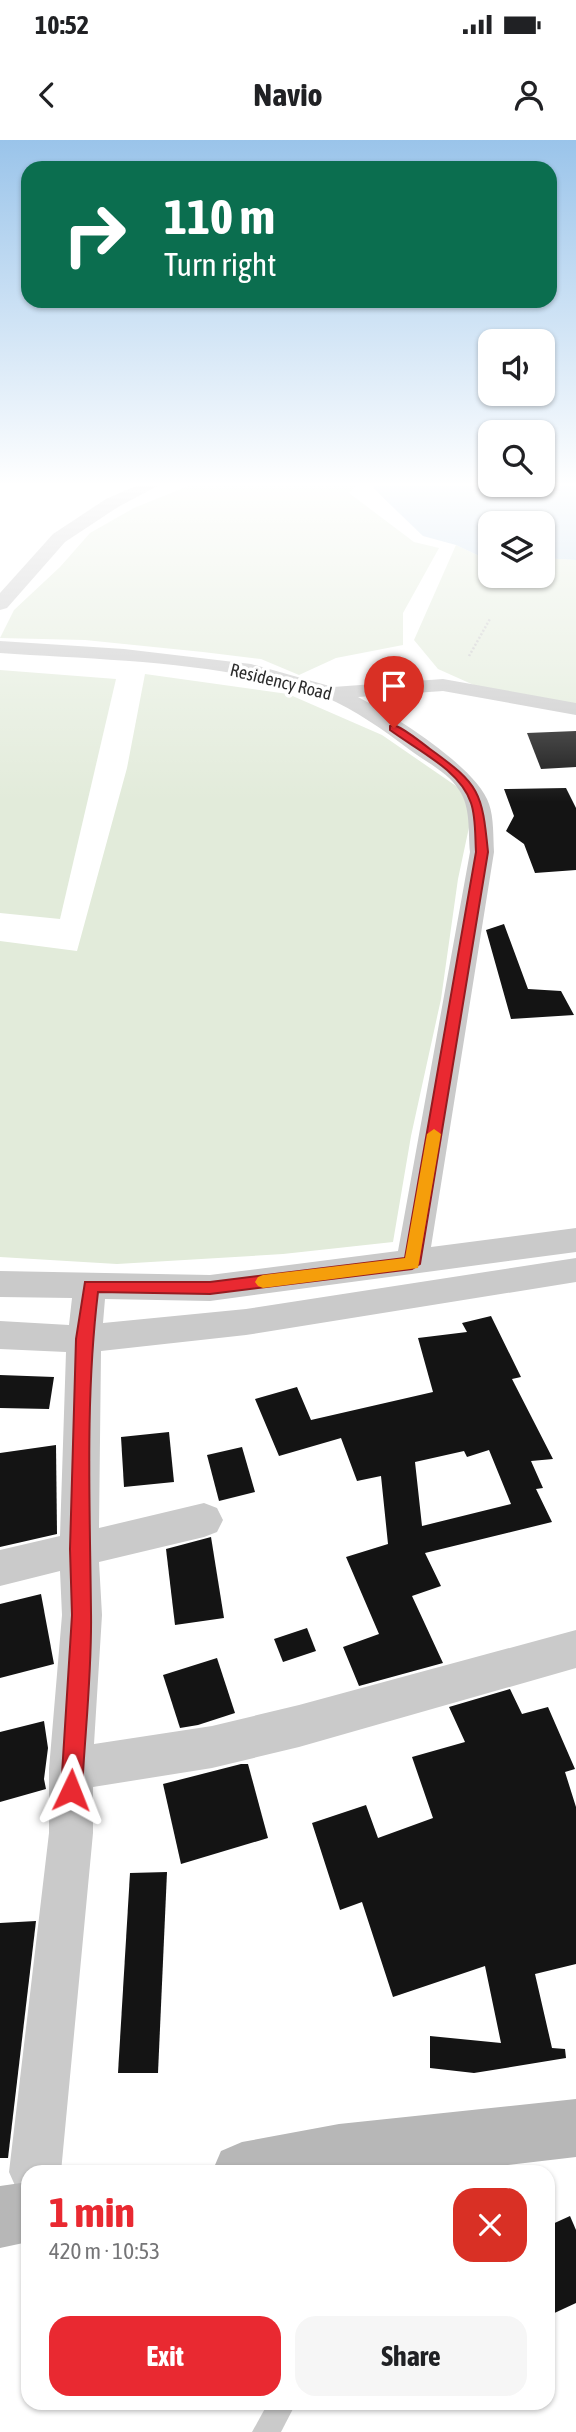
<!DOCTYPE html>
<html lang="en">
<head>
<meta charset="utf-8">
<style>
	:root { --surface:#fff; --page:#f6f6f6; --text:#202124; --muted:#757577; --accent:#e92931 }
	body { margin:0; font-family:"Asap Condensed",sans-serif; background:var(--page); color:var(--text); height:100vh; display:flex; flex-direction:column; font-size:26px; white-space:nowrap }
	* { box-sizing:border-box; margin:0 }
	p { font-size:23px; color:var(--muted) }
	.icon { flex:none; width:38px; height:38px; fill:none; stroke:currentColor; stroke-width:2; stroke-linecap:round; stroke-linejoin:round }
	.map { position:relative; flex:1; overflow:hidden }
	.side { position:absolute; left:21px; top:2025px; width:534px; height:245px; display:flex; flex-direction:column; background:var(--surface); border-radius:21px; box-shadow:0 2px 5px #0004 }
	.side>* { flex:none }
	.banner { position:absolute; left:21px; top:21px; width:536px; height:147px; border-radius:21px; box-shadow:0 2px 5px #0004; background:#0b6e4f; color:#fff; overflow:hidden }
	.tools { position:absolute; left:478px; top:189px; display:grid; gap:14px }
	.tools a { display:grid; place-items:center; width:77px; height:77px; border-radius:14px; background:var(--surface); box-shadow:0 2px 5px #0004; font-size:35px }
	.pin { position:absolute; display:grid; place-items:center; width:60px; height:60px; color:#fff; margin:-72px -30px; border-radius:50% 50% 50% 0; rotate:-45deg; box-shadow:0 0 7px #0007 }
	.pin .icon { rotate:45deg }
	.me { position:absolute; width:77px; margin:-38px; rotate:2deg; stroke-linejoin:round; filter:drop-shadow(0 0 5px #0008) }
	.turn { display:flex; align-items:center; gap:24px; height:147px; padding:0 28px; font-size:32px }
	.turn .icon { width:91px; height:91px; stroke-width:2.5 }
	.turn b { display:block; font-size:49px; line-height:60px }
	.round { display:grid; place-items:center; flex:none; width:74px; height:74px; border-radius:21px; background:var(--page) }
	.head { display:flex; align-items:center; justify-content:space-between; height:119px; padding:0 28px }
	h1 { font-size:42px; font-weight:700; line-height:52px; color:var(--accent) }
	.primary-button { display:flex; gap:14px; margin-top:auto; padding:14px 28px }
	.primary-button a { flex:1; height:80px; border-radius:21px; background:var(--accent); color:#fff; font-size:28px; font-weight:700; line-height:80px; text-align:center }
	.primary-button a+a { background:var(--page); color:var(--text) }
	.status { display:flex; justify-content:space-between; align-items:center; height:49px; padding:0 35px; background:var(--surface); direction:ltr }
	.status svg { height:19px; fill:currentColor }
	header { display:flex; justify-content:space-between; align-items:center; height:91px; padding:0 28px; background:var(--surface); font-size:32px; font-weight:700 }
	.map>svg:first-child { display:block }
	.green { fill:#e2ebda }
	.water { fill:#c5dbec }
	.building { fill:#141414; fill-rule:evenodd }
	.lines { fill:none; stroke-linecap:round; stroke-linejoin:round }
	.path { stroke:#cacaca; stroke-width:2.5; stroke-dasharray:2 2; stroke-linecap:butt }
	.lane { fill:#cacaca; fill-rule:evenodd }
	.street { fill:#cacaca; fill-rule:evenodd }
	.secondary { fill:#b7b7b7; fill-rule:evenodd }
	.route { fill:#e92931; stroke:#971b20; stroke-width:2 }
	.slow { fill:#f59e0b }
	.labels { text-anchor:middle; stroke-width:7; stroke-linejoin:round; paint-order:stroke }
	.far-street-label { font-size:18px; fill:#2d2d2d; stroke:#fff }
</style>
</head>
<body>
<div class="status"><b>10:52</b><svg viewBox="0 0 49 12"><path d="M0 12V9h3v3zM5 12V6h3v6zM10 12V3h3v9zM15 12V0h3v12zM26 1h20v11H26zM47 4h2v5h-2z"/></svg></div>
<header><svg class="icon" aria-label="back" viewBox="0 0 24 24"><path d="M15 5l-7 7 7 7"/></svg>Navio<svg class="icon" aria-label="person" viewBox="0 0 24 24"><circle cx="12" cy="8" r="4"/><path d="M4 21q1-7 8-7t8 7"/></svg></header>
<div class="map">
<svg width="576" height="2292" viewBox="0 0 576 2292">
	<rect width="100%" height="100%" fill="#fff"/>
	<g class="green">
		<polygon points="198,342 361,342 349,353 414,402 439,408 403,473 403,505 336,518 299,535 261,519 203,512 85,500 0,498 14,470 60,427 90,393 134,368"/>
		<polygon points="456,405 490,421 490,436 542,436 543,418 576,420 576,565 476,546 438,529 414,500"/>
		<polygon points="0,530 116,539 60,779 0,773"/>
		<polygon points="145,534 288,554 382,595 475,659 458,739 441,859 411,996 393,1102 283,1114 117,1124 0,1117 0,801 77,811 127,628"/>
	</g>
	<polygon class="water" points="382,342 490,342 490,345 542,345 543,342 576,342 576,420 543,418 542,383 490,383 490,421 456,405 423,396 373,348"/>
	<g class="building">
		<polygon points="576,591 576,627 541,629 527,593"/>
		<polygon points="566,648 576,668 576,730 535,733 524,704 506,691 514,676 504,649"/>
		<polygon points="504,784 528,849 561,851 574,875 511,879 486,790"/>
		<path d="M 491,1176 L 521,1237 L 512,1239 L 553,1319 L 531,1321 L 543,1348 L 536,1349 L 552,1382 L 425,1413 L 441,1446 L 412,1456 L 443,1523 L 359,1546 L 343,1507 L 379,1494 L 346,1417 L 388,1404 L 381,1336 L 357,1341 L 341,1298 L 279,1316 L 255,1259 L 297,1247 L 311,1280 L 433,1252 L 418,1198 L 467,1192 L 462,1183 ZM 489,1310 L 511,1364 L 422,1386 L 415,1322 L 464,1311 L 467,1317 Z"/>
		<polygon points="0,1235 54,1237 49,1269 0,1268"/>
		<polygon points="169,1292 174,1342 124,1347 121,1297"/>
		<polygon points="56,1305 57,1394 0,1407 0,1313"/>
		<polygon points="242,1307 255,1352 219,1361 207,1315"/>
		<polygon points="211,1397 224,1478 175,1485 166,1409"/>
		<polygon points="41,1454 54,1524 0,1538 0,1464"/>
		<polygon points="307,1488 316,1511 283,1522 274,1499"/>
		<polygon points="217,1518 235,1573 198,1585 180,1588 163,1535"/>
		<polygon points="510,1549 522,1574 548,1567 575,1629 565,1632 576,1667 576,1824 535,1834 552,1908 565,1909 566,1918 474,1933 430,1928 430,1896 501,1903 485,1826 393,1857 362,1762 340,1770 312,1683 366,1665 378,1698 433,1678 412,1617 465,1602 449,1567"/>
		<polygon points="44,1581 48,1608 44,1639 46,1649 0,1662 0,1592"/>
		<polygon points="241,1624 248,1624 268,1698 181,1724 163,1644"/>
		<polygon points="167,1732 158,1933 118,1933 130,1733"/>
		<polygon points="36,1781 8,2018 0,2018 0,1783"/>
		<polygon points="570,2076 576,2090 576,2163 548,2176 548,2086"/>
	</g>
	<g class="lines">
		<polyline class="path" points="469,516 490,479"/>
		<polygon class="lane" points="268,2263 296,2263 281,2292 252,2292"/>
		<g class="street">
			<polygon points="145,342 165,342 118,367 65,402 7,468 0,470 0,453 53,394 106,359"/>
			<path d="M 0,501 L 124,509 L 251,524 L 333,547 L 443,539 L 576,563 L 576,575 L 443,551 L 358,557 C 393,575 477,627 489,664 C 494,678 493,697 494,712 L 431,1107 L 576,1088 L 576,1112 L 210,1161 L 105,1159 L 103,1183 L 246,1169 L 576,1118 L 576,1142 L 246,1195 L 101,1211 L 99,1388 L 204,1363 L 217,1368 L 223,1380 L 217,1392 L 204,1397 L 99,1422 L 102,1475 L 94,1604 L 212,1586 L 299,1565 L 576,1490 L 576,1528 L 299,1607 L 212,1628 L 93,1647 L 93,1693 L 61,2032 L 28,2032 L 28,2055 L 17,2050 L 9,2032 L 49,1693 L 49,1629 L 62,1475 L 60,1431 L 0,1446 L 0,1410 L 60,1396 L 66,1212 L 0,1209 L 0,1181 L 69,1185 L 72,1158 L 0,1157 L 0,1131 L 210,1135 L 398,1111 L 470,712 C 468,692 471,667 459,650 C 449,633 426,622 410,610 C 383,590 356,570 325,557 C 230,521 101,520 0,513 Z"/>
		</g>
		<g class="secondary">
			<polygon points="576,1959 576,2017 447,2032 212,2032 221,2011 242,2002 339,1984"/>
			<polygon points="28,2042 28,2102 0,2108 0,2046"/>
		</g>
	</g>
	<linearGradient id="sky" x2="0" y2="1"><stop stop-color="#9ac4ea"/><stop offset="0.52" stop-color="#fff"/><stop offset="1" stop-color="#fff" stop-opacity="0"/></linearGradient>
	<rect width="576" height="662" fill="url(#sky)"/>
	<path class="route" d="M 394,585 C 407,590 419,601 430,609 C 480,645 482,652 488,712 L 420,1124 L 412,1129 L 210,1154 L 98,1152 C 85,1259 90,1367 91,1473 C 92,1532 85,1592 82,1650 L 78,1657 L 71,1660 L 64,1657 L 61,1650 L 72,1475 L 70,1409 L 76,1199 L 85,1142 L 210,1142 L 405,1118 L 476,712 C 475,697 476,677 471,663 C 460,630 417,610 390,590 L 390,586 Z"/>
	<polygon class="slow" points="434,989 441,994 418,1128 263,1148 258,1146 255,1142 258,1137 263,1135 405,1118 427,994"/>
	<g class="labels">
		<g class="far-street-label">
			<text transform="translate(281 542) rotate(14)" y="6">Residency Road</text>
		</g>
	</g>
</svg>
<div class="tools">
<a><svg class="icon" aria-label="sound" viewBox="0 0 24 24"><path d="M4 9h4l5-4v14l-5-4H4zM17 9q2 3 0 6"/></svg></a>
<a><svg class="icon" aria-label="search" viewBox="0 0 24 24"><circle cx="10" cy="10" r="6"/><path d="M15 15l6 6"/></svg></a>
<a><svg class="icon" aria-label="layers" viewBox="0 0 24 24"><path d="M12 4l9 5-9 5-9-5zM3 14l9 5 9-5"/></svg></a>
</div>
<div class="pin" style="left:394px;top:588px;background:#d93025"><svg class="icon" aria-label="arrive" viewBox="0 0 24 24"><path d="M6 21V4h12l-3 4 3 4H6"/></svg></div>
<svg class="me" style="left:71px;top:1650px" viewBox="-20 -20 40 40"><path d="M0-17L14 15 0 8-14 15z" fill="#e92931" stroke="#fff" stroke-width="4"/></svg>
<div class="banner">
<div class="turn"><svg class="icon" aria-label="right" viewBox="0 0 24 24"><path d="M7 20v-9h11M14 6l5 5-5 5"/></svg><div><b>110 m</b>Turn right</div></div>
</div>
<section class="side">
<div class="head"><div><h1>1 min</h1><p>420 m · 10:53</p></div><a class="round" style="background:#d93025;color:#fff"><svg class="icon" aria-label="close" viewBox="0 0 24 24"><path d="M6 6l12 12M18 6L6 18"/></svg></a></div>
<div class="primary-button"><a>Exit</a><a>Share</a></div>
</section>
</div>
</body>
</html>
